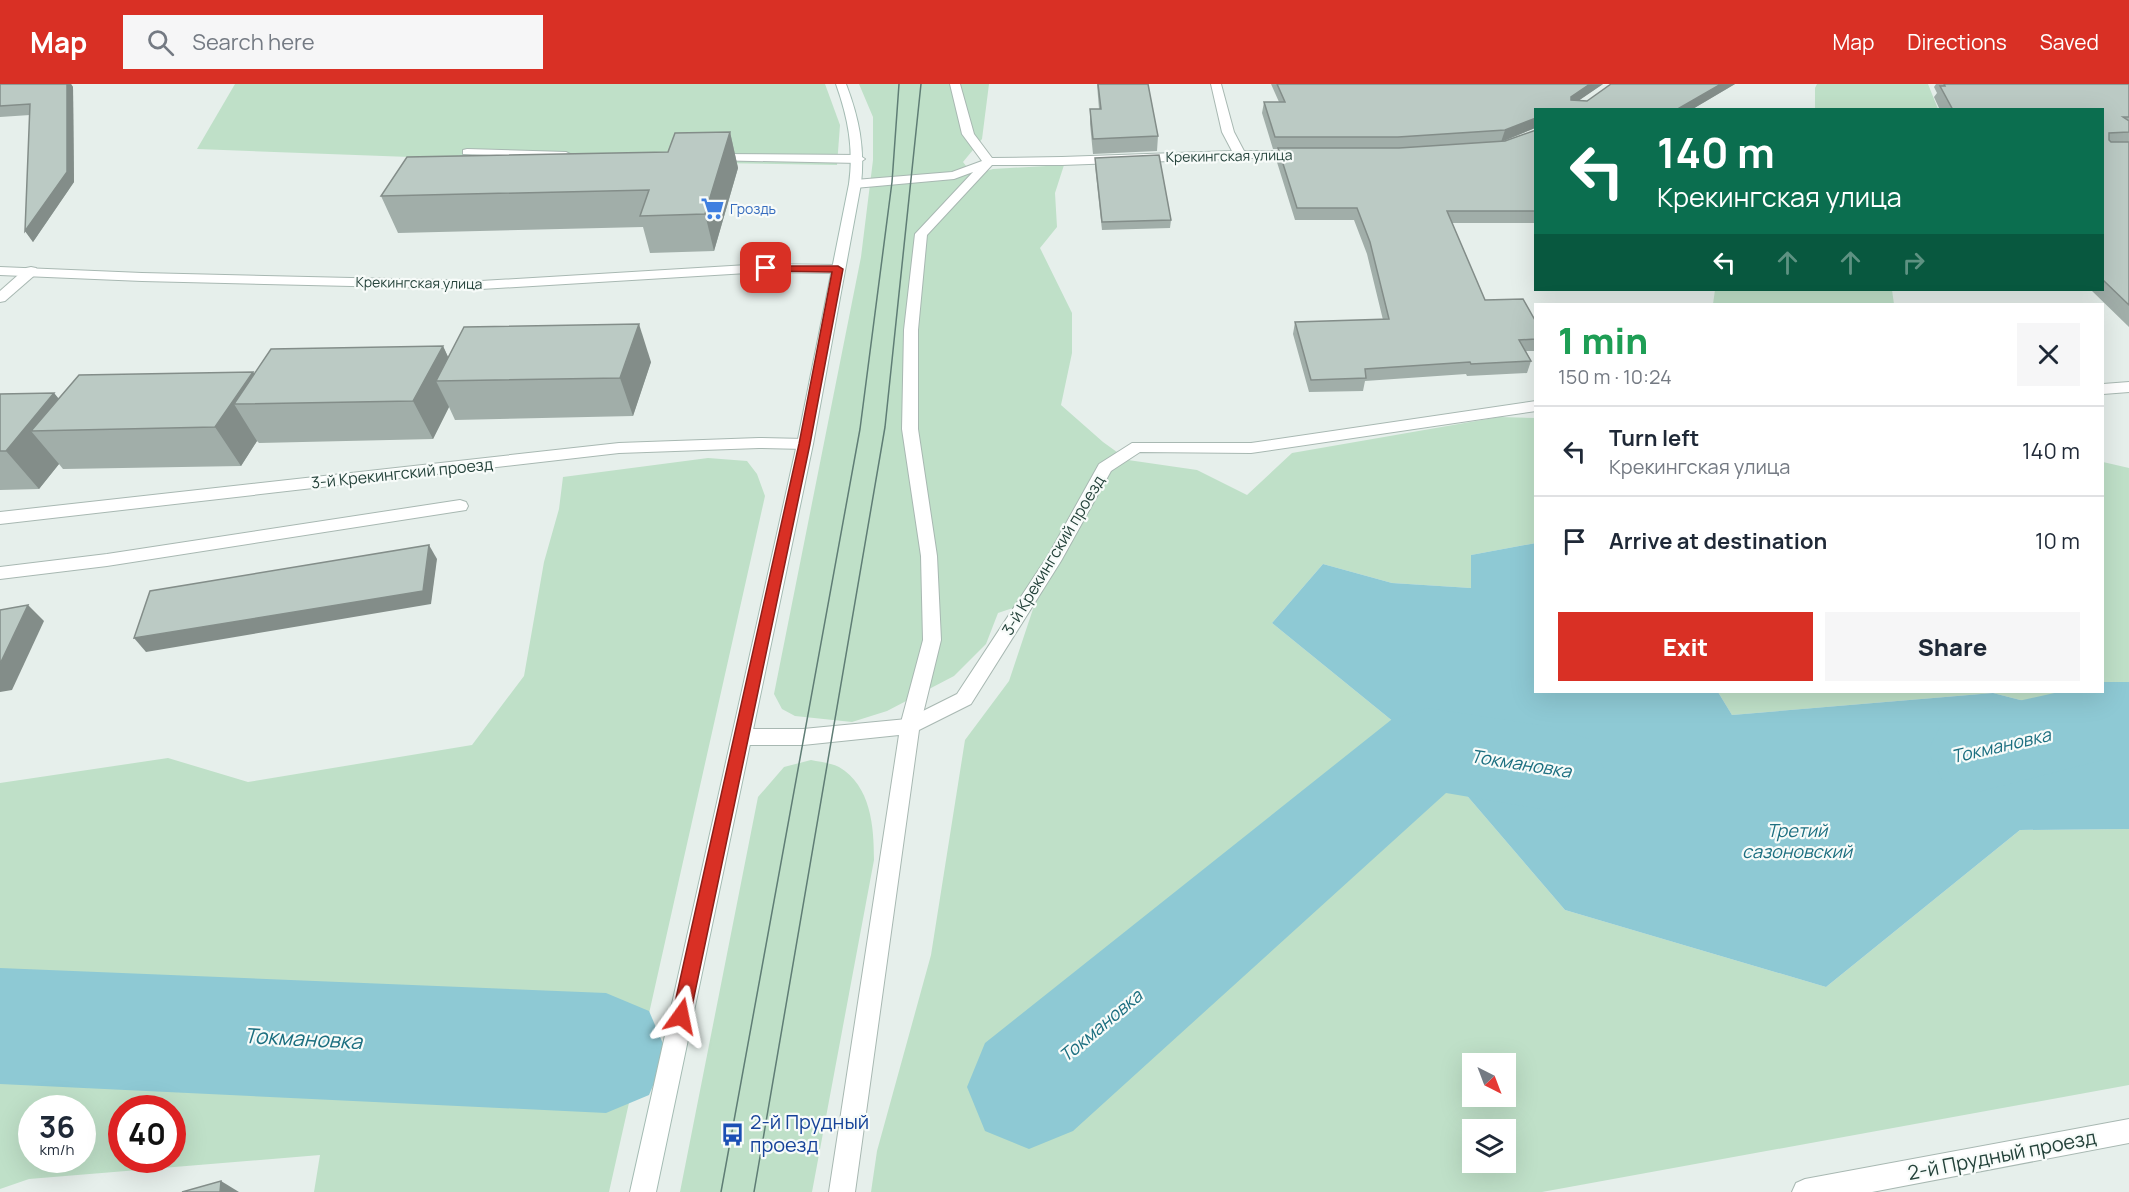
<!DOCTYPE html>
<html lang="en">
<head>
<meta charset="utf-8">
<style>
	:root { --surface:#fff; --page:#f6f6f7; --text:#1f2937; --muted:#747a83; --line:#e0e1e3; --accent:#d93025 }
	body { margin:0; font-family:Manrope,sans-serif; background:var(--page); color:var(--text); height:100vh; display:flex; flex-direction:column; font-size:22px; white-space:nowrap }
	* { box-sizing:border-box; margin:0 }
	p { font-size:20px; color:var(--muted) }
	.icon { flex:none; width:33px; height:33px; fill:none; stroke:currentColor; stroke-width:2; stroke-linecap:round; stroke-linejoin:round }
	.map { position:relative; flex:1; overflow:hidden }
	.sheet { position:absolute; left:1534px; top:219px; width:570px; height:390px; display:flex; flex-direction:column; background:var(--surface); border-radius:0px; box-shadow:0 6px 24px #0002 }
	.sheet>* { flex:none }
	.banner { position:absolute; left:1534px; top:24px; width:570px; height:183px; border-radius:0px; box-shadow:0 6px 24px #0002; background:#0b6e4f; color:#fff; overflow:hidden }
	.needle { width:39px; rotate:138deg }
	.controls { position:absolute; left:1462px; top:969px; display:grid; gap:12px }
	.controls a { display:grid; place-items:center; width:54px; height:54px; border-radius:0px; background:var(--surface); box-shadow:0 6px 24px #0002; font-size:30px }
	.speed { position:absolute; left:18px; top:1011px; display:flex; gap:12px; font-size:30px; font-weight:700; text-align:center }
	.speed>* { display:grid; place-content:center; width:78px; height:78px; border-radius:50%; background:var(--surface); box-shadow:0 6px 24px #0002; line-height:1 }
	.speed small { font-size:15px; font-weight:400 }
	.speed .limit { border:9px solid #d22; background:#fff; color:#111 }
	.pin { position:absolute; display:grid; place-items:center; width:51px; height:51px; color:#fff; margin:-26px; border-radius:12px; box-shadow:0 3px 9px #0006 }
	.me { position:absolute; width:66px; margin:-33px; rotate:12deg; stroke-linejoin:round; filter:drop-shadow(0 0 4px #0008) }
	.turn { display:flex; align-items:center; gap:21px; height:126px; padding:0 24px; font-size:27px }
	.turn .icon { width:78px; height:78px; stroke-width:2.5 }
	.turn b { display:block; font-size:42px; line-height:51px }
	.lanes { display:flex; align-items:center; height:57px; padding:0 24px; background:#0003; justify-content:center; gap:30px; direction:ltr }
	.lanes .off { opacity:.35 }
	.round { display:grid; place-items:center; flex:none; width:63px; height:63px; border-radius:0px; background:var(--page) }
	.summary { display:flex; align-items:center; justify-content:space-between; height:102px; padding:0 24px }
	h1 { font-size:36px; font-weight:800; line-height:45px; color:#1e9e55 }
	.primary-button { display:flex; gap:12px; margin-top:auto; padding:12px 24px }
	.primary-button a { flex:1; height:69px; border-radius:0px; background:var(--accent); color:#fff; font-size:24px; font-weight:800; line-height:69px; text-align:center }
	.primary-button a+a { background:var(--page); color:var(--text) }
	ul { padding:0; list-style:none }
	li { display:flex; align-items:center; gap:18px; height:90px; padding:0 24px; border-top:2px solid var(--line) }
	li div { flex:1 }
	li b { display:block; font-size:22px }
	li em { font-style:normal }
	header { display:flex; align-items:center; gap:36px; box-sizing:border-box; height:84px; padding:0 30px; background:var(--accent); color:#fff }
	header strong { font-size:28px }
	nav { display:flex; gap:33px; margin-inline-start:auto; font-size:21px }
	.search { width:420px; height:54px; background:var(--page); display:flex; align-items:center; gap:15px; box-sizing:border-box; padding:0 21px; border-radius:0px; color:var(--muted); font-size:22px }
	.map>svg:first-child { display:block }
	.green { fill:#bfe0c8; fill-rule:evenodd }
	.water { fill:#8ec9d4 }
	.lines { fill:none; stroke-linecap:round; stroke-linejoin:round }
	.river { fill:#8ec9d4; fill-rule:evenodd }
	.lane-casing { stroke:#a8b8b2; stroke-width:2 }
	.street-casing { stroke:#a8b8b2; stroke-width:2 }
	.secondary-casing { stroke:#a4bbb3; stroke-width:2 }
	.lane { fill:#fff; fill-rule:evenodd }
	.street { fill:#fff; fill-rule:evenodd }
	.secondary { fill:#fff; fill-rule:evenodd }
	.tram { stroke:#5f7d75; stroke-width:1.5 }
	.wall { fill:#a1aea9 }
	.shaded-wall { fill:#838d89 }
	.building { fill:#bbcac4; stroke:#838d89; stroke-width:1.5 }
	.route { fill:#d93025; stroke:#8d1f18; stroke-width:1.5 }
	.labels { text-anchor:middle; stroke-width:4.5; stroke-linejoin:round; paint-order:stroke }
	.far-street-label { font-size:14px; fill:#24423a; stroke:#f7fbf9 }
	.far-shop-label { font-size:14px; fill:#366cbe; stroke:#f7fbf9; text-anchor:start }
	.street-label { font-size:16px; fill:#24423a; stroke:#f7fbf9 }
	.water-label { font-size:18px; font-style:italic; fill:#1c6f80; stroke:#f7fbf9 }
	.near-transit-label { font-size:20px; fill:#164399; stroke:#f7fbf9; text-anchor:start }
	.near-street-label { font-size:20px; fill:#24423a; stroke:#f7fbf9 }
	.near-water-label { font-size:21px; font-style:italic; fill:#1c6f80; stroke:#f7fbf9 }
</style>
</head>
<body>
<header>
<strong>Map</strong>
<div class="search"><svg class="icon" aria-label="search" viewBox="0 0 24 24"><circle cx="10" cy="10" r="6"/><path d="M15 15l6 6"/></svg>Search here</div>
<nav><a>Map</a><a>Directions</a><a>Saved</a></nav>
</header>
<div class="map">
<svg width="2129" height="1108" viewBox="0 0 2129 1108">
	<rect width="100%" height="100%" fill="#e6efeb"/>
	<g class="green">
		<polygon points="235,0 825,0 840,41 837,81 464,75 197,65"/>
		<path d="M 859,0 L 989,0 L 982,55 L 963,78 L 973,91 L 993,85 L 1064,81 L 1055,109 L 1057,143 L 1040,164 L 1072,229 L 1072,269 L 1061,321 L 1103,358 L 1128,376 L 1197,386 L 1247,411 L 1292,369 L 1499,333 L 1536,334 L 1536,459 L 1471,471 L 1471,504 L 1392,499 L 1323,480 L 1272,539 L 1427,665 L 1565,826 L 1826,903 L 2020,746 L 2129,745 L 2129,1001 L 1542,1108 L 871,1108 L 877,1067 L 931,871 L 965,656 L 1009,597 L 1036,516 L 998,529 L 986,560 L 954,592 L 887,627 L 852,638 L 795,632 L 782,625 L 774,610 L 861,173 L 873,76 L 873,33 ZM 1473,980 L 1506,980 L 1506,1012 L 1473,1012 ZM 1473,1046 L 1506,1046 L 1506,1078 L 1473,1078 Z"/>
		<polygon points="1817,0 1928,0 1938,25 1815,25 1815,4"/>
		<polygon points="1715,206 1892,206 1894,220 1713,220"/>
		<path d="M 708,374 L 747,377 L 757,390 L 765,412 L 609,1108 L 314,1108 L 320,1071 L 29,1095 L 0,1105 L 0,699 L 168,674 L 248,698 L 472,661 L 524,592 L 544,478 L 559,425 L 563,393 ZM 82,1024 L 82,1076 L 32,1076 L 32,1024 ZM 172,1024 L 172,1076 L 122,1076 L 122,1024 Z"/>
		<polygon points="2103,378 2129,384 2129,650 2103,637 1993,609 1732,631 1718,608 2103,608"/>
		<path d="M 811,676 C 820,678 831,679 839,683 C 871,702 874,742 874,776 L 812,1108 L 680,1108 L 758,713 L 784,683 Z"/>
	</g>
	<polygon class="water" points="1536,459 1536,608 1718,608 1732,631 1993,609 2103,637 2129,650 2129,745 2020,746 1826,903 1565,826 1427,665 1272,539 1323,480 1392,499 1471,504 1471,471"/>
	<g class="lines">
		<g class="river">
			<polygon points="2103,598 2129,598 2129,676 2103,676 1978,708 1942,696 1928,667 1942,638 1978,626 2059,608 2103,608"/>
			<polygon points="1427,624 1553,643 1589,655 1604,685 1589,715 1553,727 1446,709 1073,1047 1029,1065 985,1047 967,1003 985,959 1391,636"/>
			<polygon points="0,884 606,909 649,927 667,969 649,1011 606,1029 0,1000"/>
		</g>
		<defs>
			<g id="lane">
				<polygon points="950,0 960,0 974,50 992,74 1062,73 1068,77 1062,81 992,81 927,151 918,246 918,345 937,472 941,556 920,642 917,647 910,650 903,647 900,642 923,556 921,472 902,345 904,246 915,150 973,88 954,95 855,104 849,100 855,96 952,88 982,77 962,50"/>
				<polygon points="467,65 566,68 572,71 566,74 463,70 463,66"/>
				<polygon points="711,70 859,71 865,75 859,79 707,76 707,72"/>
				<polygon points="31,183 36,184 38,187 36,190 5,217 0,218 0,207 26,184"/>
				<polygon points="460,416 466,418 468,422 466,426 107,482 0,495 0,483 107,470"/>
			</g>
			<g id="street">
				<polygon points="1211,0 1221,0 1234,48 1244,67 1300,67 1304,68 1304,72 1062,81 1056,77 1062,73 1232,67 1222,48"/>
				<polygon points="766,180 838,181 845,185 838,189 766,188 481,205 142,197 0,191 0,183 142,189 481,197"/>
				<polygon points="2129,298 2129,308 2103,310 2103,300"/>
				<polygon points="1536,317 1536,327 1251,369 1140,368 1111,387 1061,477 971,620 919,646 855,1108 829,1108 899,651 803,661 742,661 735,659 732,653 735,647 742,645 803,645 907,635 957,610 1049,470 1099,380 1132,359 1251,359"/>
				<polygon points="759,354 805,355 813,360 805,365 759,364 619,369 0,440 0,428 619,359"/>
				<polygon points="2129,1035 2129,1059 1872,1108 1792,1108 1796,1099 1805,1095"/>
			</g>
			<path id="secondary" d="M 836,0 L 846,0 C 859,34 865,64 861,100 L 813,360 L 656,1108 L 630,1108 L 797,360 L 849,100 C 854,64 848,34 836,0 Z"/>
		</defs>
		<use href="#lane" class="lane-casing"/>
		<use href="#street" class="street-casing"/>
		<use href="#secondary" class="secondary-casing"/>
		<use href="#lane" class="lane"/>
		<use href="#street" class="street"/>
		<use href="#secondary" class="secondary"/>
		<g class="tram">
			<polyline points="721,1108 860,345 892,98 899,0"/>
			<polyline points="754,1108 885,343 921,0"/>
		</g>
	</g>
	<g class="wall">
		<polygon points="0,0 71,0 73,3 74,98 33,158 25,147 30,31 0,33"/>
		<polygon points="1097,0 1148,0 1158,52 1157,67 1093,70 1090,40 1090,25 1099,25"/>
		<polygon points="1271,0 1603,0 1579,16 1587,17 1611,0 1735,0 1691,26 1536,26 1536,44 1535,44 1504,57 1536,46 1536,139 1452,139 1485,216 1536,238 1536,267 1526,267 1531,277 1527,289 1467,292 1466,290 1365,297 1363,307 1309,308 1293,250 1295,238 1383,236 1367,170 1354,136 1295,136 1276,75 1278,65 1273,65 1262,29 1264,18 1279,18"/>
		<polygon points="1936,0 2129,0 2129,243 2091,206 2103,206 2103,26 1940,26 1934,13 1937,9 1934,3"/>
		<polygon points="730,48 738,84 714,167 650,169 643,143 398,149 381,112 668,68"/>
		<polygon points="1095,74 1171,136 1170,144 1102,146 1095,82"/>
		<polygon points="443,262 448,273 651,278 633,332 455,336 449,323 433,355 259,359 257,357 241,382 63,385 59,380 39,405 0,406 0,310 54,309 59,315 253,288 255,290"/>
	</g>
	<g class="shaded-wall">
		<polygon points="67,0 71,0 73,3 74,98 33,158 25,147"/>
		<polygon points="1590,0 1603,0 1568,24 1571,13"/>
		<polygon points="1721,0 1735,0 1691,26 1676,26"/>
		<polygon points="1536,34 1535,44 1501,58 1505,46"/>
		<polygon points="730,48 738,84 714,167 705,130"/>
		<polygon points="639,240 651,278 633,332 620,294"/>
		<polygon points="443,262 459,297 436,297 449,323 433,355 413,317"/>
		<polygon points="253,288 273,320 234,320 257,357 241,382 215,343"/>
		<polygon points="54,309 83,346 31,347 59,380 39,405 6,367"/>
		<polygon points="429,461 437,475 431,520 146,568 134,554"/>
		<polygon points="28,521 44,537 12,606 0,608 0,580"/>
		<polygon points="221,1097 239,1108 220,1108"/>
	</g>
	<g class="building">
		<polygon points="0,0 67,0 67,88 25,147 30,20 0,22"/>
		<polygon points="1098,0 1148,0 1158,52 1093,55 1090,25 1101,25"/>
		<polygon points="1277,0 1590,0 1571,13 1571,16 1587,17 1611,0 1721,0 1676,26 1536,26 1536,34 1505,46 1398,53 1275,53 1264,18 1285,18"/>
		<polygon points="1944,0 2129,0 2129,33 2123,33 2129,37 2129,48 2109,49 2109,56 2111,58 2129,58 2129,221 2103,196 2103,26 1953,26 1940,2 1945,2"/>
		<polygon points="1536,46 1536,127 1447,127 1485,216 1523,215 1536,238 1536,255 1519,256 1531,277 1471,280 1470,278 1365,285 1366,294 1311,296 1295,238 1389,235 1370,158 1357,124 1297,124 1278,64 1399,64 1505,57"/>
		<polygon points="730,48 705,130 640,132 649,106 381,112 407,73 668,68 675,49"/>
		<polygon points="1159,71 1171,136 1102,138 1095,74"/>
		<polygon points="639,240 620,294 436,297 464,243"/>
		<polygon points="443,262 413,317 234,320 271,265"/>
		<polygon points="253,288 215,343 31,347 79,291"/>
		<polygon points="54,309 6,367 0,367 0,310"/>
		<polygon points="429,461 423,507 134,554 150,507"/>
		<polygon points="28,521 0,580 0,526"/>
		<polygon points="221,1097 220,1108 182,1108"/>
	</g>
	<polygon class="route" points="763,182 838,182 843,185 810,360 690,932 687,938 681,941 675,938 672,932 799,360 832,188 766,187 763,186"/>
	<defs>
		<symbol id="supermarket-bare" viewBox="-9 -9 18 18"><path d="M-6-5.5h2.5l.6 2H6L4.5 2H-2.5L-4.4-4H-6ZM-1.5 3.2a1.3 1.3 0 1 0 .1 0ZM3 3.2a1.3 1.3 0 1 0 .1 0Z" fill="#3f7fe0" stroke="#f7fbf9" stroke-width="2.5" paint-order="stroke"/></symbol>
		<symbol id="bus-bare" viewBox="-9 -9 18 18"><path d="M-5-6H5V4H4V6H2V4H-2V6H-4V4H-5ZM-3.5-4V0h7V-4ZM-3.5 1.2v1.5H-2V1.2ZM2 1.2v1.5H3.5V1.2Z" fill="#1a4fb4" stroke="#f7fbf9" stroke-width="2.5" paint-order="stroke"/></symbol>
	</defs>
	<g fill-rule="evenodd">
		<use href="#supermarket-bare" x="696" y="108" width="33" height="33"/>
		<use href="#bus-bare" x="716" y="1034" width="33" height="33"/>
	</g>
	<g class="labels">
		<g class="far-street-label">
			<text transform="translate(1229 72) rotate(-1)" y="5">Крекингская улица</text>
			<text transform="translate(419 199) rotate(1)" y="5">Крекингская улица</text>
		</g>
		<g class="far-shop-label">
			<text x="730" y="130">Гроздь</text>
		</g>
		<g class="street-label">
			<text transform="translate(402 389) rotate(-6)" y="6">3-й Крекингский проезд</text>
			<text transform="translate(1053 471) rotate(-59)" y="6">3-й Крекингский проезд</text>
		</g>
		<g class="water-label">
			<text transform="translate(2001 662) rotate(-13)" y="6">Токмановка</text>
			<text transform="translate(1521 680) rotate(9)" y="6">Токмановка</text>
			<text x="1797" y="753">Третий<tspan x="1797" dy="21">сазоновский</tspan></text>
			<text transform="translate(1101 942) rotate(-40)" y="6">Токмановка</text>
		</g>
		<g class="near-transit-label">
			<text x="750" y="1045">2-й Прудный<tspan x="750" dy="23">проезд</tspan></text>
		</g>
		<g class="near-street-label">
			<text transform="translate(2002 1071) rotate(-11)" y="7">2-й Прудный проезд</text>
		</g>
		<g class="near-water-label">
			<text transform="translate(303 955) rotate(3)" y="7">Токмановка</text>
		</g>
	</g>
</svg>
<div class="controls">
<a><svg class="needle" viewBox="-14 -14 28 28"><path d="M0-13l5 13h-10z" fill="#e53935"/><path d="M0 13l5-13h-10z" fill="#747a83"/></svg></a>
<a><svg class="icon" aria-label="layers" viewBox="0 0 24 24"><path d="M12 4l9 5-9 5-9-5zM3 14l9 5 9-5"/></svg></a>
</div>
<div class="speed"><div>36<small>km/h</small></div><div class="limit">40</div></div>
<div class="pin" style="left:766px;top:184px;background:#d93025"><svg class="icon" aria-label="arrive" viewBox="0 0 24 24"><path d="M6 21V4h12l-3 4 3 4H6"/></svg></div>
<svg class="me" style="left:681px;top:932px" viewBox="-20 -20 40 40"><path d="M0-17L14 15 0 8-14 15z" fill="#d93025" stroke="#fff" stroke-width="4"/></svg>
<div class="banner">
<div class="turn"><svg class="icon" aria-label="left" viewBox="0 0 24 24"><path d="M17 20v-9H6M10 6l-5 5 5 5"/></svg><div><b>140 m</b>Крекингская улица</div></div>
<div class="lanes"><svg class="icon" aria-label="left" viewBox="0 0 24 24"><path d="M17 20v-9H6M10 6l-5 5 5 5"/></svg><svg class="icon off" aria-label="ahead" viewBox="0 0 24 24"><path d="M12 20V5M6 11l6-6 6 6"/></svg><svg class="icon off" aria-label="ahead" viewBox="0 0 24 24"><path d="M12 20V5M6 11l6-6 6 6"/></svg><svg class="icon off" aria-label="right" viewBox="0 0 24 24"><path d="M7 20v-9h11M14 6l5 5-5 5"/></svg></div>
</div>
<section class="sheet">
<div class="summary"><div><h1>1 min</h1><p>150 m · 10:24</p></div><a class="round"><svg class="icon" aria-label="close" viewBox="0 0 24 24"><path d="M6 6l12 12M18 6L6 18"/></svg></a></div>
<ul>
<li><svg class="icon" aria-label="left" viewBox="0 0 24 24"><path d="M17 20v-9H6M10 6l-5 5 5 5"/></svg><div><b>Turn left</b><p>Крекингская улица</p></div><em>140 m</em></li>
<li><svg class="icon" aria-label="arrive" viewBox="0 0 24 24"><path d="M6 21V4h12l-3 4 3 4H6"/></svg><div><b>Arrive at destination</b></div><em>10 m</em></li>
</ul>
<div class="primary-button"><a>Exit</a><a>Share</a></div>
</section>
</div>
</body>
</html>
